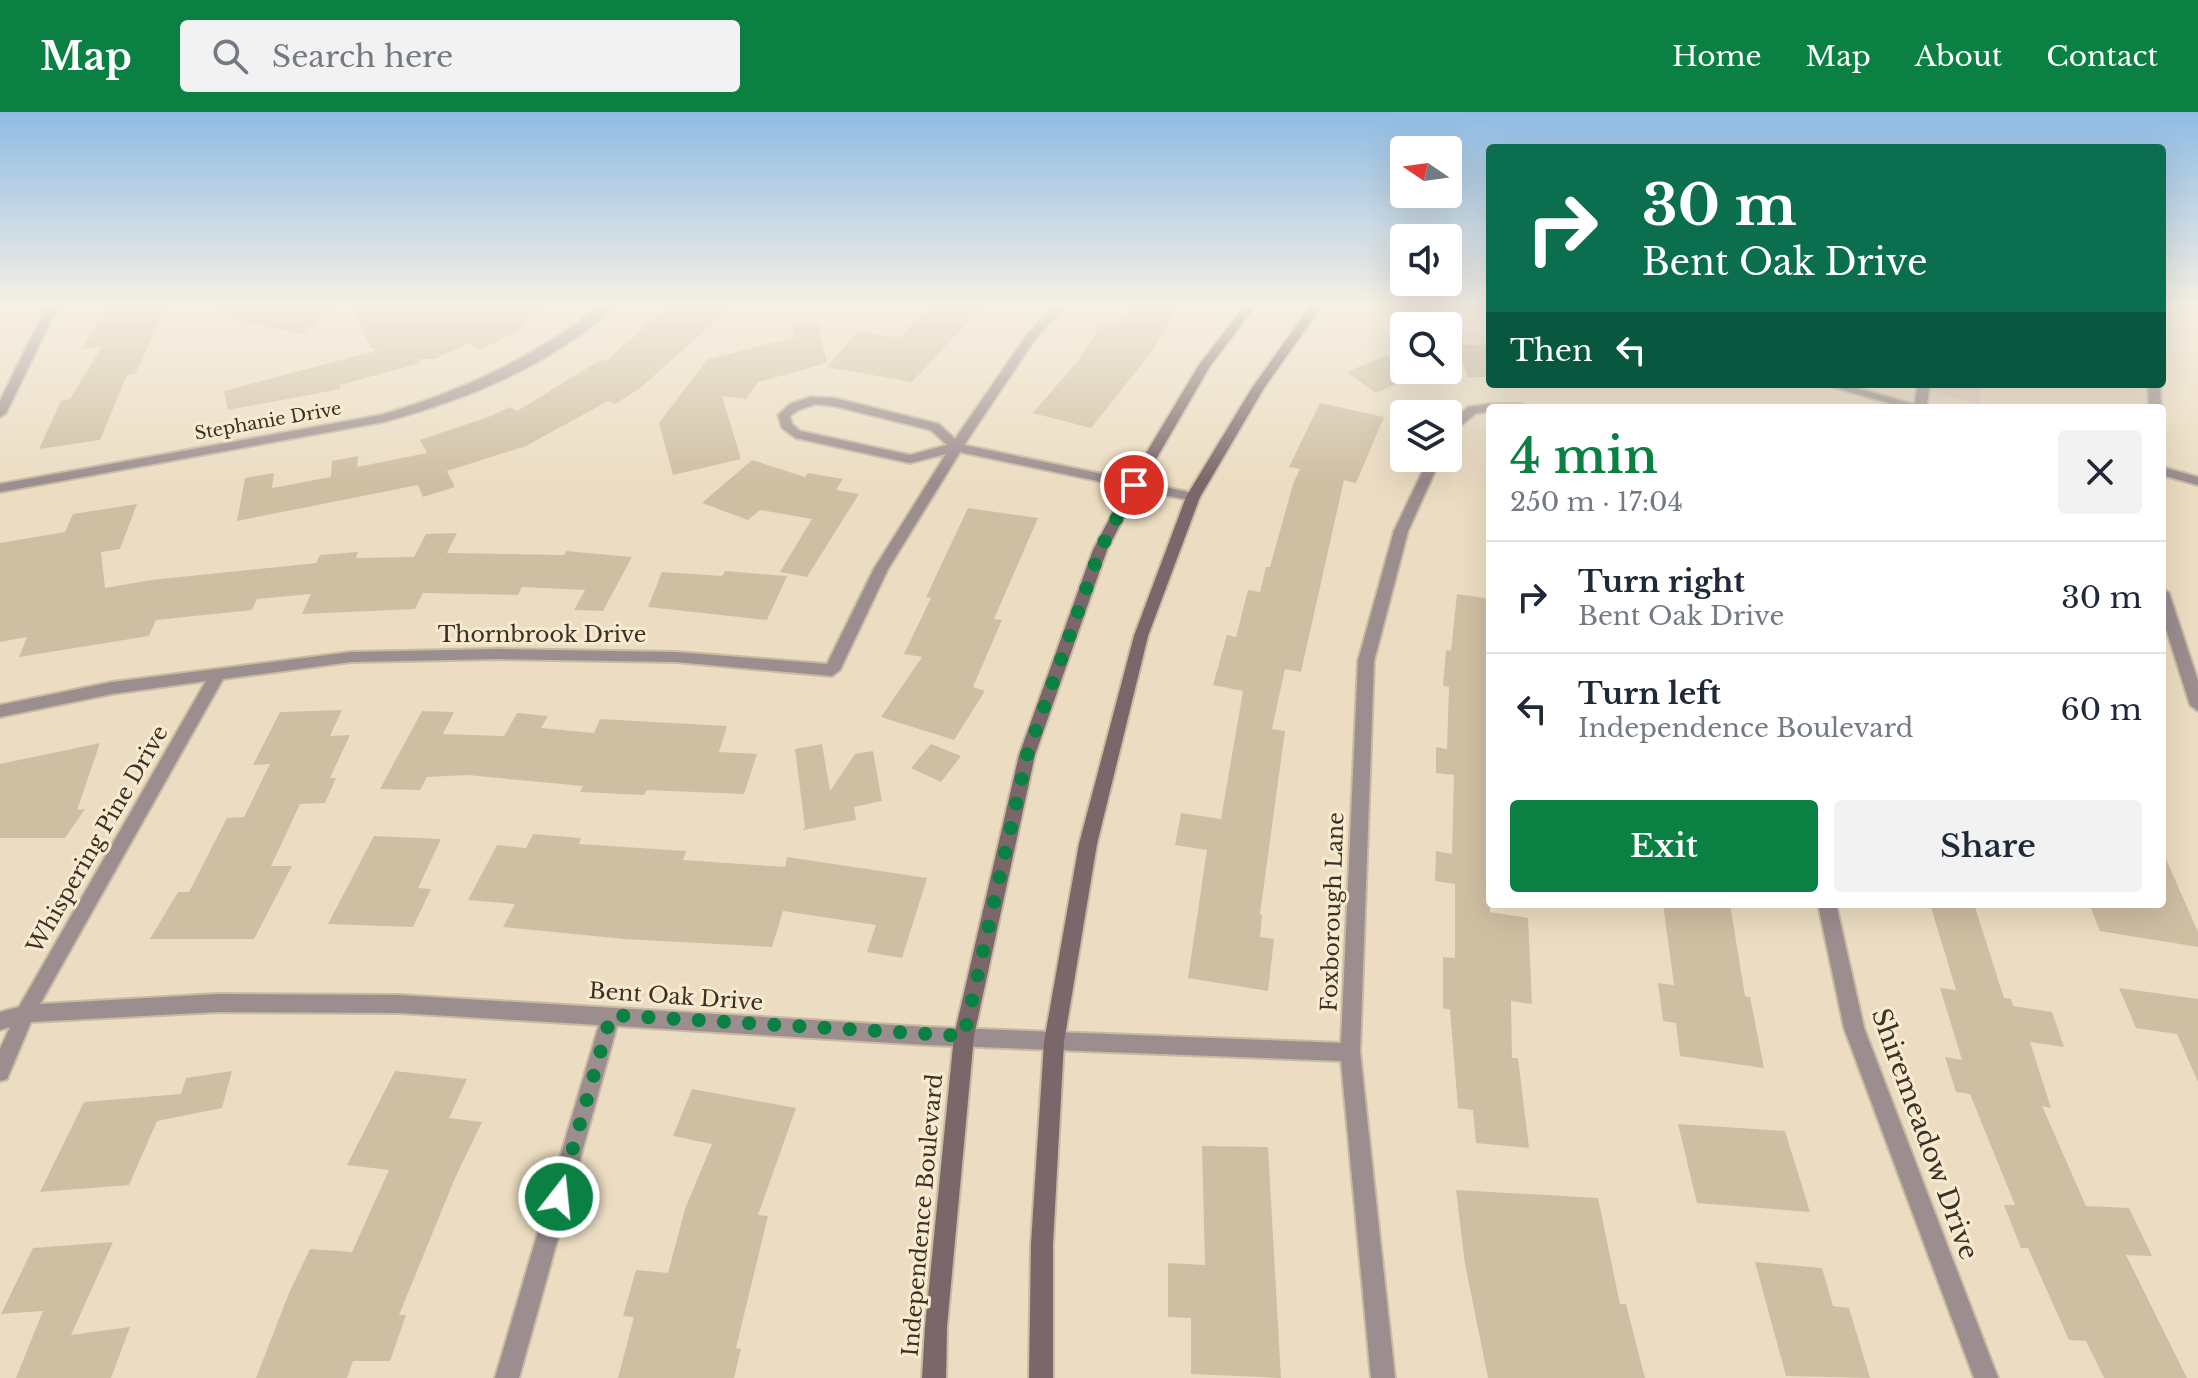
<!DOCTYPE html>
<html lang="en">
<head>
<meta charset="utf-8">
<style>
	:root { --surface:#fff; --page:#f2f2f3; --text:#1f2937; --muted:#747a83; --line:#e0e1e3; --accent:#0b8043 }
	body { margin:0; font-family:"Libre Baskerville",serif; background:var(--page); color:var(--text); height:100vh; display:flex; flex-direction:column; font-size:30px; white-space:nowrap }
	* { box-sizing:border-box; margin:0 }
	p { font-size:26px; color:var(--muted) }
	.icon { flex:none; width:44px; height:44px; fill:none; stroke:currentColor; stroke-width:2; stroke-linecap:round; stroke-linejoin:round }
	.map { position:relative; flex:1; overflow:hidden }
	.drawer { position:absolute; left:1486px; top:292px; width:680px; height:504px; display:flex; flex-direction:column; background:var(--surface); border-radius:8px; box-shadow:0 8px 32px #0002 }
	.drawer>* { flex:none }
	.top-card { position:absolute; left:1486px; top:32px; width:680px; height:244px; border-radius:8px; box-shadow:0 8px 32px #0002; background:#0b6e4f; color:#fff; overflow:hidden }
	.needle { width:52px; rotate:283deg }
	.buttons { position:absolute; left:1390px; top:24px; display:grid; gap:16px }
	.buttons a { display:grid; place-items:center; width:72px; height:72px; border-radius:8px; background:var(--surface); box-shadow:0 8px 32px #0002; font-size:40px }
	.pin { position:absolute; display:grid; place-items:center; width:68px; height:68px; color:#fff; margin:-34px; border:4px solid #fff; border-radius:50%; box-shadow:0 2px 8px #0007 }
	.me { position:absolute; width:88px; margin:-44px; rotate:16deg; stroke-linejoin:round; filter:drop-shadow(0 0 6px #0008) }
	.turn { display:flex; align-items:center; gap:28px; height:168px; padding:0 24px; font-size:36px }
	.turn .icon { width:104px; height:104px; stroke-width:2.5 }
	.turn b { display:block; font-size:56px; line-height:68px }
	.then { display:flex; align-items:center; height:76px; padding:0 24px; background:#0003; gap:16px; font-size:30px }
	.round { display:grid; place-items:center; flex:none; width:84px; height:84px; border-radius:8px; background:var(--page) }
	.summary { display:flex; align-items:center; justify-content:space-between; height:136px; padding:0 24px }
	h1 { font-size:48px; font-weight:600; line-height:60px; color:var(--accent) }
	.button { display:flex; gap:16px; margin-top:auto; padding:16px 24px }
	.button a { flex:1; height:92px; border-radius:8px; background:var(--accent); color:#fff; font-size:32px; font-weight:600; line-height:92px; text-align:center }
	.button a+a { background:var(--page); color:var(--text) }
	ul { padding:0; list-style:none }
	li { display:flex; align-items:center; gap:24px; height:112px; padding:0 24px; border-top:2px solid var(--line) }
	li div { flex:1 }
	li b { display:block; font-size:30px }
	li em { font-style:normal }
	header { display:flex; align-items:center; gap:48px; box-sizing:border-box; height:112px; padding:0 40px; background:var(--accent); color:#fff }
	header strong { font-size:38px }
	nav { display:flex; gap:44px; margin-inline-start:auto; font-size:28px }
	.search { width:560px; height:72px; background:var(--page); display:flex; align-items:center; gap:20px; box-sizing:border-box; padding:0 28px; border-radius:8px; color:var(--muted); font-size:30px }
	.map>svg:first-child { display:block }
	.education { fill:#e2d2c0 }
	.building { fill:#cfbfa2 }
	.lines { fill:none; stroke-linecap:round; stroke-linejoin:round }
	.lane-casing { stroke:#c8bba3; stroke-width:4 }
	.street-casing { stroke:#c8bba3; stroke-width:4 }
	.secondary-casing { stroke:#c8bba3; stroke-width:4 }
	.lane { fill:#9c8d8f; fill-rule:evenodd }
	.street { fill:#9c8d8f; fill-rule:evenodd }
	.secondary { fill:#7b6769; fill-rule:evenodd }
	.route { stroke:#0b8043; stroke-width:14; stroke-dasharray:0 25.2 }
	.labels { text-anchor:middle; stroke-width:6; stroke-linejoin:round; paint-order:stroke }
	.far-street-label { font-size:18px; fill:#383227; stroke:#f9eacf }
	.street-label { font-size:22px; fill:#383227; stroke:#f9eacf }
	.near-street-label { font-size:26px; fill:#383227; stroke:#f9eacf }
</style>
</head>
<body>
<header>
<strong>Map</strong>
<div class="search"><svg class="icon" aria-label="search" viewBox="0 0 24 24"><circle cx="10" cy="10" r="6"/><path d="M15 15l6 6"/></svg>Search here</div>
<nav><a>Home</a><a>Map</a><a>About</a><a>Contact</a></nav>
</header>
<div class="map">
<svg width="2198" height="1266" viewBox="0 0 2198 1266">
	<rect width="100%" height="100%" fill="#ecddc2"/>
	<polygon class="education" points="1899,272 1982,272 1979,292"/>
	<g class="building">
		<polygon points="109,192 168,192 135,262 127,263 100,328 39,337 61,289 70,287 102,234 82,237"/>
		<polygon points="217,192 342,192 301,222 216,204"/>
		<polygon points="350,192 552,192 516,220 480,238 469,231 435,247 419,247 420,251 340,273 340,277 228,298 224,279 379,238 371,236"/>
		<polygon points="688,192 735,192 639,277 615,292 608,289 526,334 447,359 455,375 423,385 418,373 237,409 245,366 274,361 272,376 331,365 332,349 358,344 357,355 427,341 420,328 491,304 509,295 517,299 602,247 606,249 667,194 684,196"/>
		<polygon points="933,192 985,192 912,270 827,255 858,219 899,226"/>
		<polygon points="1135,192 1181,192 1153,238 1091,316 1033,301 1077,250 1101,213 1116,216"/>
		<polygon points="817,210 827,251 758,270 746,287 722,284 741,347 673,363 659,311 709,245 710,247 795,225 792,214"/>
		<polygon points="1457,233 1490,233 1490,265 1468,265"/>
		<polygon points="1387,243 1404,254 1404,258 1417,262 1376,281 1347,260"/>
		<polygon points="1320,291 1384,305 1356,371 1344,368 1301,560 1285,557 1272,617 1285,619 1260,802 1262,803 1260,825 1274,827 1268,879 1188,866 1207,738 1175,733 1181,701 1221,707 1243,579 1213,573 1227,523 1236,525 1248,478 1260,480 1266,455 1270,455 1293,372 1300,357 1289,355"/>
		<polygon points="752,348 805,365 808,361 843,367 836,378 859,382 807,465 780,460 812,407 760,398 748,408 702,391"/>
		<polygon points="137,392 120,437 101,440 105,476 151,468 316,451 320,443 358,440 356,446 414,445 426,422 457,421 447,441 564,443 566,439 632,445 603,499 574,498 585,478 522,475 518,483 423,481 415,497 302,502 311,482 257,487 252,498 156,508 149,524 19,545 27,525 0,530 0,431 65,420 73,402"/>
		<polygon points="968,396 1038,406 994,507 1002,508 973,575 985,579 954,628 881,605 922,545 904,542 931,486 926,485"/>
		<polygon points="725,459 787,464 767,508 648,495 662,460 722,464"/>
		<polygon points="1457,482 1490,487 1490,800 1528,806 1532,892 1511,889 1512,946 1518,946 1529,1036 1476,1031 1473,998 1458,996 1450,898 1443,896 1443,845 1455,846 1455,772 1435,769 1436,739 1452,742 1454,663 1436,661 1436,635 1447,637 1449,575 1443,574 1446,538 1451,539"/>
		<polygon points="342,598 330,624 350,623 330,666 336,666 325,691 300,692 271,754 292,754 254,827 150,827 178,780 189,780 227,706 244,705 270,652 253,653 280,600"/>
		<polygon points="422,599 454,600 443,622 504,624 517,601 548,604 541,616 594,621 600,607 727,614 719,640 757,642 744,682 647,678 644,683 580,680 583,674 467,663 427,665 420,678 380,677"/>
		<polygon points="100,631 77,698 85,697 65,726 0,726 0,652"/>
		<polygon points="822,632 830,679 855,642 873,639 882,689 854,695 856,708 803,718 805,715 795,637"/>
		<polygon points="931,632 961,644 941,670 911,656"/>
		<polygon points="533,722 581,726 579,732 686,739 683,748 785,755 787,745 927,766 902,846 867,840 876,813 783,799 772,835 624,827 503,815 515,792 468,788 497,733 526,736"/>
		<polygon points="374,724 441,727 418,776 431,777 413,815 328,812"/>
		<polygon points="2162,738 2198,820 2198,835 2100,819 2089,792 2162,792"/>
		<polygon points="1663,792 1730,792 1745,884 1750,885 1764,956 1680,944 1676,911 1663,909 1658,871 1674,873"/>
		<polygon points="1930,792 1974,792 2004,886 2011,887 2013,894 2052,900 2064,935 2030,930 2051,996 2042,994 2086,1094 2129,1096 2152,1144 2126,1143 2187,1266 2104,1266 2086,1229 2069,1228 2028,1136 2021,1136 2004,1093 2015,1093 1970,982 1956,980 1945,945 1962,948 1940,876 1956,878"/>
		<polygon points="2119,876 2198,887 2198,970 2177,922 2136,916"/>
		<polygon points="232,959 222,996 157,1009 129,1073 40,1080 84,990 181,982 186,966"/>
		<polygon points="395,959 467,967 449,1006 482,1010 455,1066 399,1203 406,1203 390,1249 353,1249 347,1266 256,1266 289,1181 310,1137 352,1140 389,1058 347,1053"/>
		<polygon points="692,977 796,996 758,1103 768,1104 736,1236 741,1237 734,1266 618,1266 634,1205 623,1204 636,1158 668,1161 685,1097 712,1032 673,1024"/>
		<polygon points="1678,1012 1785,1019 1810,1100 1697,1091"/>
		<polygon points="1202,1034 1268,1035 1281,1266 1191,1262 1191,1206 1168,1205 1168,1151 1205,1153"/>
		<polygon points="1456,1078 1598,1086 1620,1192 1626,1192 1645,1266 1488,1266 1465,1152"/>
		<polygon points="113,1130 71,1223 130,1215 111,1266 16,1266 43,1199 1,1202 33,1136"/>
		<polygon points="1755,1150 1822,1156 1833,1194 1849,1196 1870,1266 1786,1264"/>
	</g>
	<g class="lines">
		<defs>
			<polygon id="lane" points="1918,272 1930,272 1926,296 1914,296"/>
			<g id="street">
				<polygon points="48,192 59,192 6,301 0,305 0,289"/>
				<path d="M 603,192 L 616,192 C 554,253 465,288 383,310 L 0,380 L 0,372 L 381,303 C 464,279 535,245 603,192 Z"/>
				<path d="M 1055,192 L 1067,192 L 1035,227 L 964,333 L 1193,381 L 1200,385 L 1198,388 L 1193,389 L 960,340 L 888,457 L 840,558 L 832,564 L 676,550 L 499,547 L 351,550 L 223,567 L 40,892 L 218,882 L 399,883 L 927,915 L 1341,931 L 1358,549 L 1394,419 L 1429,346 L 1441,346 L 1408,419 L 1374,549 L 1360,940 L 1395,1266 L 1371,1266 L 1341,949 L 927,933 L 617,914 L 519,1266 L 495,1266 L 599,913 L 399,901 L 218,900 L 31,910 L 7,967 L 0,969 L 0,937 L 10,915 L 0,918 L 0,900 L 19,895 L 206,569 L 112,582 L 0,605 L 0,593 L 112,570 L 351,540 L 499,537 L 676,540 L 827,552 L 874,457 L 946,342 L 910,351 L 796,326 L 782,316 L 778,303 L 790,292 L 811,285 L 834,286 L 939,312 L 955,327 L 1027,223 ZM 816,292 L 834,294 L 931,318 L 947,333 L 910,343 L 800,319 L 792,312 L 790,304 L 798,298 Z"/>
				<polygon points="1459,192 1490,193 1490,199"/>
				<polygon points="1823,272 1843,272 1926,296 1906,296"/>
				<polygon points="2148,272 2160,272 2161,296 2149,296"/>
				<polygon points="1490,292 1521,292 1527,296 1490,296 1490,300 1476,301 1448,324 1448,313 1468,295"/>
				<polygon points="2162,355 2198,365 2198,373 2162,363"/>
				<polygon points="2162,476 2169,481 2198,569 2198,599 2190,593 2162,504"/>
				<polygon points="1818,792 1836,792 1864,916 1998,1266 1974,1266 1844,916"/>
			</g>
			<g id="secondary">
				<polygon points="1246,192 1257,192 1210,254 1141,373 1107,438 1035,643 974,924 947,1215 946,1266 922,1266 925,1215 954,924 1019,643 1093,438 1127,373 1199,253"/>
				<polygon points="1312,192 1323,192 1264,276 1200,385 1148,524 1097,732 1064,930 1053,1132 1053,1266 1029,1266 1031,1132 1044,930 1079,732 1134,524 1186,385 1252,276"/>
			</g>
		</defs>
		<use href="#lane" class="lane-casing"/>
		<use href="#street" class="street-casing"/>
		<use href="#secondary" class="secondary-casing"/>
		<use href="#lane" class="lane"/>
		<use href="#street" class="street"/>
		<use href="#secondary" class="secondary"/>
	</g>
	<linearGradient id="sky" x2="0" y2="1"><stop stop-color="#8fbce4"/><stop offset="0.52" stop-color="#f6f0e4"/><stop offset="1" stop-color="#f6f0e4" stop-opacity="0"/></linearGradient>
	<rect width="2198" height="370" fill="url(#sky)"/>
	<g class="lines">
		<polyline class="route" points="559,1085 611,903 964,924 1027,643 1100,438 1134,373"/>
	</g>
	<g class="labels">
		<g class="far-street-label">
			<text transform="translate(268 309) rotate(-10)" y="6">Stephanie Drive</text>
		</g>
		<g class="street-label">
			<text x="542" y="530">Thornbrook Drive</text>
			<text transform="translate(97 727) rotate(-60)" y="8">Whispering Pine Drive</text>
			<text transform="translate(1332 800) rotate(-88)" y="8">Foxborough Lane</text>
			<text transform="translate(676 884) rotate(4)" y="8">Bent Oak Drive</text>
			<text transform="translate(922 1103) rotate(-85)" y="8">Independence Boulevard</text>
		</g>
		<g class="near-street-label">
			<text transform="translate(1925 1022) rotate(70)" y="9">Shiremeadow Drive</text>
		</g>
	</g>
</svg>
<div class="buttons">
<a><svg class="needle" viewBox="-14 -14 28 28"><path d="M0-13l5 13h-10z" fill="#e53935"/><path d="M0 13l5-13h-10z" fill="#747a83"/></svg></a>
<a><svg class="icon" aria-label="sound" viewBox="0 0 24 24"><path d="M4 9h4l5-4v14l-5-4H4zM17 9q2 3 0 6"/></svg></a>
<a><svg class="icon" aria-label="search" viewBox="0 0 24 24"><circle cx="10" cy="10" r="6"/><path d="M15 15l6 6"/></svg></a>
<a><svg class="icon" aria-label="layers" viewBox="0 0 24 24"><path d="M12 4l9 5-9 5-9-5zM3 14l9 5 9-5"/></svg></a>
</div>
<div class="pin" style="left:1134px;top:373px;background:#d93025"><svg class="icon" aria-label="arrive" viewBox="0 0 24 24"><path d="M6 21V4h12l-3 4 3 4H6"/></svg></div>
<svg class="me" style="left:559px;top:1085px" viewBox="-20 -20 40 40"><circle r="17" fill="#0b8043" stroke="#fff" stroke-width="3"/><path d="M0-11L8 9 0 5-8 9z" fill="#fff"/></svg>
<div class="top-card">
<div class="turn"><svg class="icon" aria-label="right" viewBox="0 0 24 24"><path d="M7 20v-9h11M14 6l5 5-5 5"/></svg><div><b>30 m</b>Bent Oak Drive</div></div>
<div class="then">Then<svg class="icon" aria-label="left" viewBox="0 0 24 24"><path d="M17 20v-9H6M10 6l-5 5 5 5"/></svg></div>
</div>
<section class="drawer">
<div class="summary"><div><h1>4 min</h1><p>250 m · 17:04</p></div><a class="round"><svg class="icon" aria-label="close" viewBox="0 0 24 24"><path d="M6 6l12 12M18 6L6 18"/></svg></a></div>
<ul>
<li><svg class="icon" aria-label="right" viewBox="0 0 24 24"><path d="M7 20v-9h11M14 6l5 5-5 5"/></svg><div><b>Turn right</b><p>Bent Oak Drive</p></div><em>30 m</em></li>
<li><svg class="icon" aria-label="left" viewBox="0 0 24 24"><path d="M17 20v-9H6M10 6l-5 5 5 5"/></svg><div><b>Turn left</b><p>Independence Boulevard</p></div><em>60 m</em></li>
</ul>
<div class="button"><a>Exit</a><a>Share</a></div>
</section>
</div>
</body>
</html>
